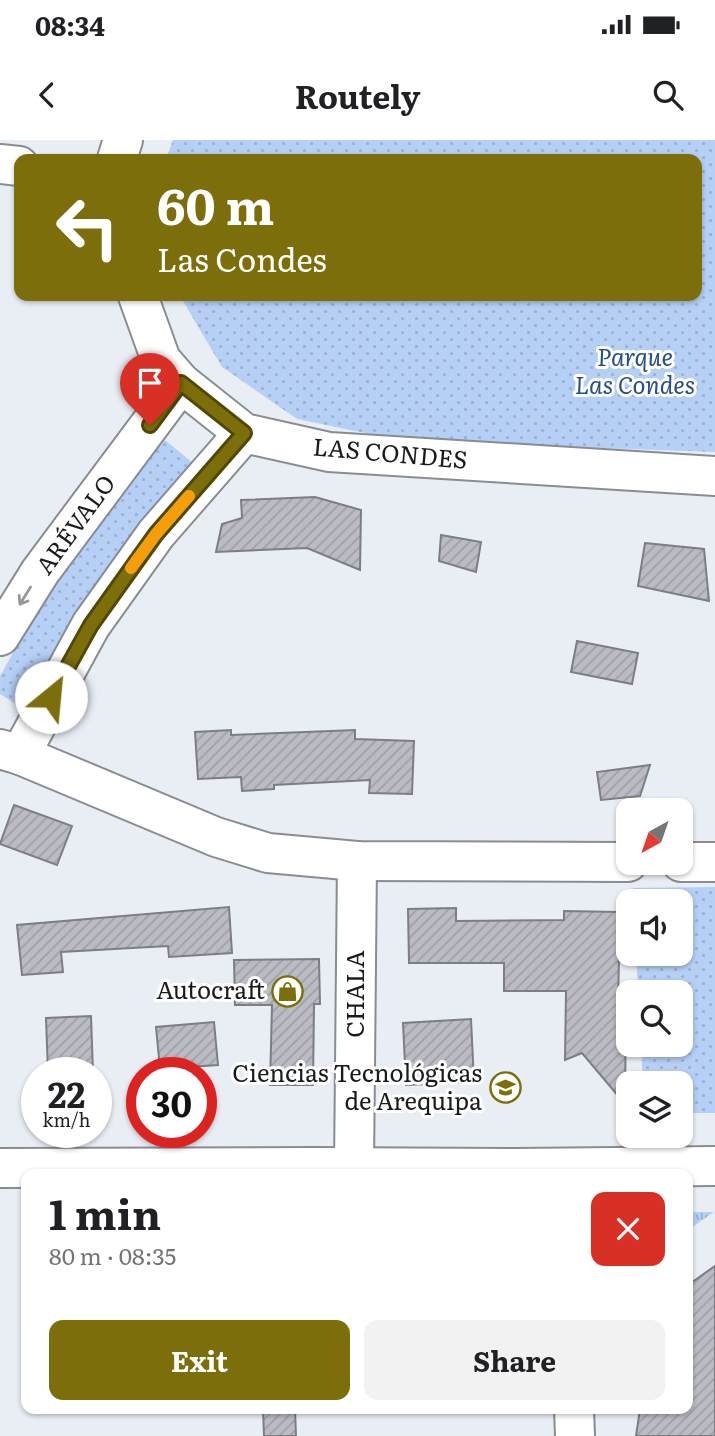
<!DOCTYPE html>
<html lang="en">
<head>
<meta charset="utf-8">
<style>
	:root { --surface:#fff; --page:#f2f2f2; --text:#202124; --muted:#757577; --accent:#7c6e0a }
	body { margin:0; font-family:Literata,serif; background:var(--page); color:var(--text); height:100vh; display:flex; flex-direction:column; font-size:26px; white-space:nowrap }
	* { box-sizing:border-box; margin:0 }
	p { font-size:23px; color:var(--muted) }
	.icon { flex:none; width:38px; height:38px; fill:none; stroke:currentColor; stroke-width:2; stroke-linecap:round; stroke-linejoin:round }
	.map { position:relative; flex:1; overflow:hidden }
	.sheet { position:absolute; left:21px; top:1029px; width:672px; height:245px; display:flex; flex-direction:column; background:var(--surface); border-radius:14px; box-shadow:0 2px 5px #0004 }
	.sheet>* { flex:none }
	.hud { position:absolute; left:14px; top:14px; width:688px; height:147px; border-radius:14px; box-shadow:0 2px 5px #0004; background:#7c6e0a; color:#fff; overflow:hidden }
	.needle { width:46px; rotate:220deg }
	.tools { position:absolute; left:616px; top:658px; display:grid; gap:14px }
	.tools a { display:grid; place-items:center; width:77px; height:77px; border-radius:14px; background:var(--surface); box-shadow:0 2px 5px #0004; font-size:35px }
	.speed { position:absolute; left:21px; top:917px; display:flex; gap:14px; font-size:35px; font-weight:700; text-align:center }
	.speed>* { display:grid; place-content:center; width:91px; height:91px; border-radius:50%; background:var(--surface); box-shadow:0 2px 5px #0004; line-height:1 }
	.speed small { font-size:18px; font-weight:400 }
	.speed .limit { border:10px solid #d22; background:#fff; color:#111 }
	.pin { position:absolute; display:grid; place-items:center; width:60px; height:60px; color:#fff; margin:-72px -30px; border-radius:50% 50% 50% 0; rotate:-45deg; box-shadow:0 0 7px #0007 }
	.pin .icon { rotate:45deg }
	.me { position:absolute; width:77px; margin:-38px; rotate:28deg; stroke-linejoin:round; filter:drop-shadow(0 0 5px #0008) }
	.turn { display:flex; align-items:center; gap:24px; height:147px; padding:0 28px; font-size:32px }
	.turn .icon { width:91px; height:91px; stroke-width:2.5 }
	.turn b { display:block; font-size:49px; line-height:60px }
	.round { display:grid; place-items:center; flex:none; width:74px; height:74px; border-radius:14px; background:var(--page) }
	.head { display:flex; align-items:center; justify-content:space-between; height:119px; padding:0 28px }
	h1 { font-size:42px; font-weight:700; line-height:52px }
	.button { display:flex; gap:14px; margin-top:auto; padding:14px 28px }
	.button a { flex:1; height:80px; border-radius:14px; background:var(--accent); color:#fff; font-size:28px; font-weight:700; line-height:80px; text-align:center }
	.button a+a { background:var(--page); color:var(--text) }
	.status { display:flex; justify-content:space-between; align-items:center; height:49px; padding:0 35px; background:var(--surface); direction:ltr }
	.status svg { height:19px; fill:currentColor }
	header { display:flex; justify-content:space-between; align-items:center; height:91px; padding:0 28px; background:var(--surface); font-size:32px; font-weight:700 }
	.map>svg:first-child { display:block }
	.grass { fill:url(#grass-tufts) }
	.park { fill:url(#park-dots) }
	.building { fill:url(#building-hatch); stroke:#7d7d85; stroke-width:2 }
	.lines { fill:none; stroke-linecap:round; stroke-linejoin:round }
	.minor-casing { stroke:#888c93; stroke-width:42 }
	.major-casing { stroke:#888c93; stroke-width:42 }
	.minor { stroke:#fff; stroke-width:38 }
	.major { stroke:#fff; stroke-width:38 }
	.oneway { stroke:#979899 }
	.route-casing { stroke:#514806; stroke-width:18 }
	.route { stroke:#7c6e0a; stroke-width:12 }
	.slow { stroke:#f59e0b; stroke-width:12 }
	.labels { text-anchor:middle; stroke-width:6; stroke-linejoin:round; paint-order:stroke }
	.park-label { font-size:24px; font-style:italic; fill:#264e87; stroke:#fff }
	.street-label { font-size:24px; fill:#181a1c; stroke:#fff }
	.poi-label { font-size:24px; fill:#181a1c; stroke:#fff; text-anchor:end }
</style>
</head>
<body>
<div class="status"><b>08:34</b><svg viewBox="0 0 49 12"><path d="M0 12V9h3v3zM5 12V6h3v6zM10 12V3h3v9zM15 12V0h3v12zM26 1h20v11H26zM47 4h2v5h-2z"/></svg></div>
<header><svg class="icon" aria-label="back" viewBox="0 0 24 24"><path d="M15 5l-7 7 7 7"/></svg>Routely<svg class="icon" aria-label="search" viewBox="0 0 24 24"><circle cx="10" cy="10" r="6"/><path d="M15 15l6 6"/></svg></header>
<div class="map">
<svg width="715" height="1296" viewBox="0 0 715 1296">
	<defs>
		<pattern id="grass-tufts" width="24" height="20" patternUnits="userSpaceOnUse" patternTransform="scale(1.75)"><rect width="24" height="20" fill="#b5cff5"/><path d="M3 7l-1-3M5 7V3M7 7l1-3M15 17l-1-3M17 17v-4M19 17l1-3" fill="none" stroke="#9bb1d1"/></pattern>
		<pattern id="park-dots" width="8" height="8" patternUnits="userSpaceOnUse" patternTransform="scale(1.75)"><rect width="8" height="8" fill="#b5cff5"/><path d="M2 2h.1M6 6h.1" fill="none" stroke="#9bb1d1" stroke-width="1.8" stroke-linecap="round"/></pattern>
		<pattern id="building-hatch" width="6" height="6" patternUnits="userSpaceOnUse" patternTransform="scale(1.75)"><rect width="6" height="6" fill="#babbc3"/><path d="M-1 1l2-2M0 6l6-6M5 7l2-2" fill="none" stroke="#9fa0a7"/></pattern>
	</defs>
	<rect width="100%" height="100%" fill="#e9eef5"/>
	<polygon class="grass" points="688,1072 714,1072 688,1090"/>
	<g class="park">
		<polygon points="173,0 715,0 715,312 404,301 297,279 222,227 180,156 696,156 696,19 166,19"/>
		<polygon points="165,300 199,328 90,465 21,567 0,554 0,536 51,445 112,363"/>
		<polygon points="715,747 715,973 681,973 681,943 643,943 641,905 681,905 681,852 638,852 636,814 681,814 681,761 634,761 633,748"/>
	</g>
	<g class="building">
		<polygon points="315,357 361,370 360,430 307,408 216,412 222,384 242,378 241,360"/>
		<polygon points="441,395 481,402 476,432 439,421"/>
		<polygon points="645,403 704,409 709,461 638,446"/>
		<polygon points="577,501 638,513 632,544 571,532"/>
		<polygon points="231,590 231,595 355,590 355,599 414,601 412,654 369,653 370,640 274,645 274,649 242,651 241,637 198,639 195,592"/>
		<polygon points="650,625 640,656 601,660 597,632"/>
		<polygon points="14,665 72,686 57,725 0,704"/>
		<polygon points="229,767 232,813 169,817 168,806 61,812 63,832 22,835 17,785"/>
		<polygon points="456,768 456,781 564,780 564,771 620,772 618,865 626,865 625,964 582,913 565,920 566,851 504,851 504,823 409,823 408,769"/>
		<polygon points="319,819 320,864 314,864 313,945 270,945 272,865 235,865 234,820"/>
		<polygon points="91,876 93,933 48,933 46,878"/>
		<polygon points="471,879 474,942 406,945 403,883"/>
		<polygon points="214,882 218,925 160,929 156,887"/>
		<polygon points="715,1126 715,1296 636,1296 640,1269 688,1269 688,1145"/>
		<polygon points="263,1269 295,1269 296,1296 264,1296"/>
	</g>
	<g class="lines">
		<defs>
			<g id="minor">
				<polyline points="117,19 123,0"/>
				<polyline points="0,24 19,26"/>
				<polyline points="138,156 161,220 181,243 244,293 329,312 715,336"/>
				<polyline points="0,496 40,432 181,243"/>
				<polyline points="0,609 20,615 216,697 268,713 357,721 628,722"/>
				<polyline points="20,615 91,485 156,394 244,293"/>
				<polyline points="681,722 715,722"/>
				<polyline points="354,1028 357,721"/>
				<polyline points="574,1269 575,1296"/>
			</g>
			<polyline id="major" points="0,1028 312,1027 516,1028 715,1026"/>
		</defs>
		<use href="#minor" class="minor-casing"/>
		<use href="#major" class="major-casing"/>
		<use href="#minor" class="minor"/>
		<use href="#major" class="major"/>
	</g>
	<defs><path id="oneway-shaft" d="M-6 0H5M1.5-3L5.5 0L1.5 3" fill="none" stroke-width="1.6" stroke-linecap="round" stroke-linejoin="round" transform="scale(1.75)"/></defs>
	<use class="oneway" href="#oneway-shaft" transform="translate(25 456) rotate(122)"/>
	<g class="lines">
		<defs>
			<polyline id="route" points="51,557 91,485 156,394 244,293 181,243 150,285"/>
		</defs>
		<use href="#route" class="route-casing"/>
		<use href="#route" class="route"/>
		<polyline class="slow" points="131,428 156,394 189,356"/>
	</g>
	<defs>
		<symbol id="shop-ring" viewBox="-11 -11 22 22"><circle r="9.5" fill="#fff" stroke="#7c6e0a" stroke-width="1.5"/><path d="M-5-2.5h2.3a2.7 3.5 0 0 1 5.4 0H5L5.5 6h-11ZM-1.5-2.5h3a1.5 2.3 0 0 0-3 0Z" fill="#7c6e0a"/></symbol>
		<symbol id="university-ring" viewBox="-11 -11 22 22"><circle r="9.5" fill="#fff" stroke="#7c6e0a" stroke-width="1.5"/><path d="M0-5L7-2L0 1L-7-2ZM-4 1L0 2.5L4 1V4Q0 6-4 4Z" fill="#7c6e0a"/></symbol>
	</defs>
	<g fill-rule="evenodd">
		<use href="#shop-ring" x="270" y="834" width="35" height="35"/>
		<use href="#university-ring" x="488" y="930" width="35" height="35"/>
	</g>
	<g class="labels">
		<g class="park-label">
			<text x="635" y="226">Parque<tspan x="635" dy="28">Las Condes</tspan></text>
		</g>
		<g class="street-label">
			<text transform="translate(390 314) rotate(5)" y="8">LAS CONDES</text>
			<text transform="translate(76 385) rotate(-54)" y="8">ARÉVALO</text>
			<text transform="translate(356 854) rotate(-90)" y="8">CHALA</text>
		</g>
		<g class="poi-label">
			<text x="265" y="859">Autocraft</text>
			<text x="482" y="942">Ciencias Tecnológicas<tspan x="482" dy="28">de Arequipa</tspan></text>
		</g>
	</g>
</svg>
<div class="tools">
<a><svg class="needle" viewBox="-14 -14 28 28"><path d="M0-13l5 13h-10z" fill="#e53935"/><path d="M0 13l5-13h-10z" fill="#757577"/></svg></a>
<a><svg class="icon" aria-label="sound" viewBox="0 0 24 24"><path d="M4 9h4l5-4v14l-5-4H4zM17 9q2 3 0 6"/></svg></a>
<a><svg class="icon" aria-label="search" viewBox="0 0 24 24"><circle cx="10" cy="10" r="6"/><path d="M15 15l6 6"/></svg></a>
<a><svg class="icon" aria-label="layers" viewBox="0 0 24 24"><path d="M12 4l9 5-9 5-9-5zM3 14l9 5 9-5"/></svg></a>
</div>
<div class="speed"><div>22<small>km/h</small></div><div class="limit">30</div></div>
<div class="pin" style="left:150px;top:285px;background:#d93025"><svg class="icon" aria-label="arrive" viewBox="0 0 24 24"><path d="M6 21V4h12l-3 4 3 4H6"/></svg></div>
<svg class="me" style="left:51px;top:557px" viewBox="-20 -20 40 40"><circle r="19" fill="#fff"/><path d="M0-13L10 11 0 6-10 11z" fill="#7c6e0a"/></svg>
<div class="hud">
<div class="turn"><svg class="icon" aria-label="left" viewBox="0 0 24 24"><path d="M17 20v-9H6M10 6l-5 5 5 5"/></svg><div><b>60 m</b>Las Condes</div></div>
</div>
<section class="sheet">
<div class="head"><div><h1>1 min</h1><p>80 m · 08:35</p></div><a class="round" style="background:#d93025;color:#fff"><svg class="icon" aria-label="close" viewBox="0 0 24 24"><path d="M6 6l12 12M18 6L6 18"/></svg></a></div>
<div class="button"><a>Exit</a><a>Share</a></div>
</section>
</div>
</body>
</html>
